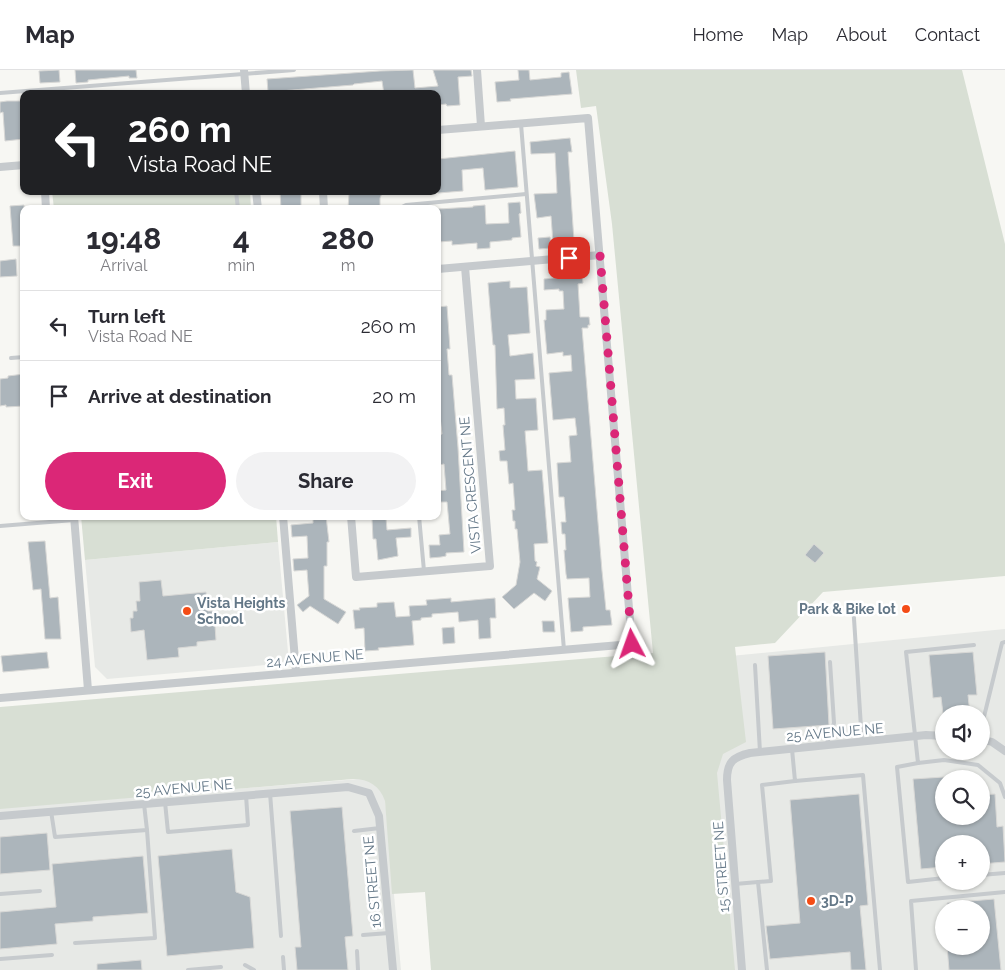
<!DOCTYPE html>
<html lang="en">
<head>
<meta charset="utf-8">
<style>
	:root { --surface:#fff; --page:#f2f2f3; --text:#2b2b33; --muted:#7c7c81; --line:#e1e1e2; --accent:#db2777 }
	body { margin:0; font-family:Raleway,sans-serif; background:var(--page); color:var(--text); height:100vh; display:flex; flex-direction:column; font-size:19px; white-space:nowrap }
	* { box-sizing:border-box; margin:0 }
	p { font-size:16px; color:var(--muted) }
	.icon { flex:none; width:28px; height:28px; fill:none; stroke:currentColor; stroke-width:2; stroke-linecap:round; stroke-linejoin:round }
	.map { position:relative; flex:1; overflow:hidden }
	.sheet { position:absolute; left:20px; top:135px; width:421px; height:315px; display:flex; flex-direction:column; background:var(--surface); border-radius:10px; box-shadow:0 1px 4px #0004 }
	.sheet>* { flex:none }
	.banner { position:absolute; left:20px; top:20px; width:421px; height:105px; border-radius:10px; box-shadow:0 1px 4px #0004; background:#202124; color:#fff; overflow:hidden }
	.controls { position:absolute; left:935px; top:635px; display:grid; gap:10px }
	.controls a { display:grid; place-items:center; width:55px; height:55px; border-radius:50%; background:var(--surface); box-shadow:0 1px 4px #0004; font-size:25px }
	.pin { position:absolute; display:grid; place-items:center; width:42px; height:42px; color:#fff; margin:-21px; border-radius:10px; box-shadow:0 2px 8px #0006 }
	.me { position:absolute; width:55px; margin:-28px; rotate:356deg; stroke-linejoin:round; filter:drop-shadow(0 0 4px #0008) }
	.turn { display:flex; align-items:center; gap:18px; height:105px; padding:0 25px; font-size:22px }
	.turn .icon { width:65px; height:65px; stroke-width:2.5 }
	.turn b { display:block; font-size:35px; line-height:42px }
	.eta { display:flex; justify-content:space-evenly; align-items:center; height:85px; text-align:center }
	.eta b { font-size:30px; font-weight:700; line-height:35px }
	.cta { display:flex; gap:10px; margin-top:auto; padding:10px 25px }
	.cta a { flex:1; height:58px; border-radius:30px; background:var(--accent); color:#fff; font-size:20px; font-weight:700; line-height:58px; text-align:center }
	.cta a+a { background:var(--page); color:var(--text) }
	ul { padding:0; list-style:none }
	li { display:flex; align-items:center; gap:15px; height:70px; padding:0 25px; border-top:1px solid var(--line) }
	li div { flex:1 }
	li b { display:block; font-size:19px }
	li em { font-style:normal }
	header { display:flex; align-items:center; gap:30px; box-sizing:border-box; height:70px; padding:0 25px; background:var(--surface); border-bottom:1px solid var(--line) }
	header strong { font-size:24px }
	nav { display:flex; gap:28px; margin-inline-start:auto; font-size:18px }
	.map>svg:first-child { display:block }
	.built { fill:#e7e9e6; fill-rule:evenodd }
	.green { fill:#d8dfd4 }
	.building { fill:#acb5bb; stroke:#d8d8d6 }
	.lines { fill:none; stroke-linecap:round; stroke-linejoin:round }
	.lane { stroke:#c6cacd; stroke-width:4 }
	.street { stroke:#c6cacd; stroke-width:8 }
	.route { stroke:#db2777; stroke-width:9; stroke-dasharray:0 16.2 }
	.poi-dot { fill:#f44c16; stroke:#fff; stroke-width:2 }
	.labels { text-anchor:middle; stroke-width:5; stroke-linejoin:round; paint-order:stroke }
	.street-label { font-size:14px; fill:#637787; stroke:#fff }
	.poi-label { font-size:14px; font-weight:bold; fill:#637787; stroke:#fff; text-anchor:start }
</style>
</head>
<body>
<header>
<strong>Map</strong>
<nav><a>Home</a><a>Map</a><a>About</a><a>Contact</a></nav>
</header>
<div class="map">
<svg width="1005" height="900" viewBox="0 0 1005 900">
	<rect width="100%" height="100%" fill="#f7f7f3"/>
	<g class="built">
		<polygon points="278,472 289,593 107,609 95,597 85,490"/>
		<path d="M 1005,559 L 1005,900 L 726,900 L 700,589 ZM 944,644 L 981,644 L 981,681 L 944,681 ZM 944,709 L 981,709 L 981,746 L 944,746 ZM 944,774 L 981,774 L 981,811 L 944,811 ZM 944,839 L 981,839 L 981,876 L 944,876 Z"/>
		<polygon points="383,707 401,900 0,900 0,738"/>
	</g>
	<g class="green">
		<path d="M 576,0 L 962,0 L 1005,174 L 1005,506 L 823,522 L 775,573 L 735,577 L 746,672 L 723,684 L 717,703 L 735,900 L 431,900 L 425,822 L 392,824 L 385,731 C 380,716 369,709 353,709 L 0,739 L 0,637 L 653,583 L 612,154 L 596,36 L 581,38 Z"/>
		<polygon points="52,121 250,121 251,139 54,139"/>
		<polygon points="81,446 276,446 278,472 85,490"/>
	</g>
	<g class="building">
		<polygon points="59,0 60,12 40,13 39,1"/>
		<polygon points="75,0 136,0 137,8 129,8 129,6 88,10 88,12 76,13"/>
		<polygon points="413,0 415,18 438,16 433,0 471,0 472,6 458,7 460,35 447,36 446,34 438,35 438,24 384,24 382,11 354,14 353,15 268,22 267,9 380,1"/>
		<polygon points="518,0 529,0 530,10 561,7 561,3 569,2 572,24 510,29 511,31 497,32 495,12 519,10"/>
		<polygon points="7,31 24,31 24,69 5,71 3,42 0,43 0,32"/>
		<polygon points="570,68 572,82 568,82 574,171 553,173 551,146 537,148 534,124 557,123 555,83 531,84 530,72"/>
		<polygon points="515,81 518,117 485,120 483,98 462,100 463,121 438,123 438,89"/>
		<polygon points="280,121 301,121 301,139 281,139"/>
		<polygon points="369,121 383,121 380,128 380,139 348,139 349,124"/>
		<polygon points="520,132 521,143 519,144 521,167 512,168 512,170 490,172 490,178 477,179 477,173 452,175 452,171 438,172 438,139 473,137 473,136 485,135 486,154 509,153 508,133"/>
		<polygon points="24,135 24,176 13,176 10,136"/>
		<polygon points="550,167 551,178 539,179 538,168"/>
		<polygon points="16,189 17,206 0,207 0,191"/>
		<polygon points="582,205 583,213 578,214 580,247 589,247 590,255 588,255 588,258 582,258 602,501 606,540 610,540 612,555 583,557 583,561 571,562 568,528 590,527 589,508 567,509 566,504 564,480 566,480 565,464 562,464 561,452 566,452 564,427 559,427 557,393 571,392 569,366 577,365 575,348 553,350 549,303 572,301 571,285 563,286 563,282 547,284 544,250 546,250 546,240 564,239 563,221 559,221 559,219 544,220 544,209"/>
		<polygon points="510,211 510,218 527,217 530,263 508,265 510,286 533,283 535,309 515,310 516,329 536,328 538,360 525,361 528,401 542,400 548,473 534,474 535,491 537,492 536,496 540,497 537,509 552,521 545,531 534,523 514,539 502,527 516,515 520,492 517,459 515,459 515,451 513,451 512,440 515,440 513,413 509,414 507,391 500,391 499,381 505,380 503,355 505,355 504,338 497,339 495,275 493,275 488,213"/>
		<polygon points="447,236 450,279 447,279 449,305 452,305 458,378 464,482 446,483 446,486 441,487 430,488 429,475 440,475 439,465 450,464 447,432 438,432 438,421 446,420 444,394 439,395 438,373 438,365 442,364 438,329 439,329 438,306 438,237"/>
		<polygon points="24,304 24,336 6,337 6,335 0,336 0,309 8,308 8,306"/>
		<polygon points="313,446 326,446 329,472 327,472 327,496 324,496 324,529 346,542 338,554 310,536 303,542 297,535 309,526 307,500 294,501 293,489 308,488 307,466 292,467 291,455 313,453"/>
		<polygon points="386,448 387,460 411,458 411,467 396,468 398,486 378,490 376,469 373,469 372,449"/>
		<polygon points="45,471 50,528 58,527 61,569 45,569 41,519 33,520 28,472"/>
		<polygon points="814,474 824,483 815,493 805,485"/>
		<polygon points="161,510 163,526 206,522 208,541 214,541 216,570 197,572 197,576 178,578 179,587 147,590 144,560 131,562 130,548 133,548 133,541 137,541 136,531 140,531 139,512"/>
		<polygon points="451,528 451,532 495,528 496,548 490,548 491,568 479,569 478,550 459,552 458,542 432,544 432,547 421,548 421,550 412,551 414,575 378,578 379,580 365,581 364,558 355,559 353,540 360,540 359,538 377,537 377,533 394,532 396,547 410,546 409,536 427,535 426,530"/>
		<polygon points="542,551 554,551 555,562 543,562"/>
		<polygon points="454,557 455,573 443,574 442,558"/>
		<polygon points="47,582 49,598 3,602 1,586"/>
		<polygon points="825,582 829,655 773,659 768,586"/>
		<polygon points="973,582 977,625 968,625 970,644 943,644 941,627 933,628 929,585"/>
		<polygon points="944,707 944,746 981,746 981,725 995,724 997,757 1003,756 1005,792 981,794 981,774 944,774 944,797 921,799 913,709"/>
		<polygon points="859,724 868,835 860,836 866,900 851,900 850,882 770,889 766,856 800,853 790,730"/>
		<polygon points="342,737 353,866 345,867 348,900 297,900 295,877 301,877 290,741"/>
		<polygon points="47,763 50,800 0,804 0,767"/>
		<polygon points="232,779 236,822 250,827 254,878 167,886 158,786"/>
		<polygon points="143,786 148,843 93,847 93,851 55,854 57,874 0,879 0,842 56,837 52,794"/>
		<polygon points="994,829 1001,900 949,900 947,876 981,876 981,839 948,839 947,833"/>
		<polygon points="141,890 142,900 97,900 97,894"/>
	</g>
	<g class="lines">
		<g class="lane">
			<polyline points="0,23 294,0"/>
			<polyline points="521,54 564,580"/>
			<polyline points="236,121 238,139"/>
			<polyline points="398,139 406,135 526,124"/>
			<polyline points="11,288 24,287"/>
			<polyline points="419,446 424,501"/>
			<polyline points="0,456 74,450"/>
			<polyline points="853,533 862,673"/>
			<polyline points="974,575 906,582 918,693 944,690 978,695 1000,713 1005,727"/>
			<polyline points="755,595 760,682"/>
			<polyline points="981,659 1002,573 1005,572"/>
			<polyline points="826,676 834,653 830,592"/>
			<polyline points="792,679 795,711 863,705 880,900"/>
			<polyline points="918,693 897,697 908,812 944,808"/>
			<polyline points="270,723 281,866"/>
			<polyline points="165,732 168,762 248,755 246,725"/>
			<polyline points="51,741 55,767 147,760 144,734"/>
			<polyline points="354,761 380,758"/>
			<polyline points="981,805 1005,803"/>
			<polyline points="758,812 767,900"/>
			<polyline points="735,814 771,811 762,715 795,711"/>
			<polyline points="0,824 40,821"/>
			<polyline points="363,865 389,863"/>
			<polyline points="75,873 155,868 147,760"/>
			<polyline points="357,881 358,900"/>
			<polyline points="283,887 284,900"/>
			<polyline points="0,889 52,885"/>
			<polyline points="245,895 254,900"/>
			<polyline points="188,900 221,897"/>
			<polyline points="916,900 911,831 1005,822"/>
		</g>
		<g class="street">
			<polyline points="244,0 246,24"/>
			<polyline points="477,0 481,56"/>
			<polyline points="0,97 24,95"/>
			<polyline points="45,121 46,139"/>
			<polyline points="256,121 258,139"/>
			<polyline points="323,121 324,139"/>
			<polyline points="438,199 600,185"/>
			<polyline points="74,446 88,620"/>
			<polyline points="283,446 296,602"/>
			<polyline points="351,446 356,507 490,496 465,197"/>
			<polyline points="0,628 632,574 588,48 438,60"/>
			<polyline points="981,669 992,672 1005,681"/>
			<polyline points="0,746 348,717 369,723 379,746 393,900"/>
			<path d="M 742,900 L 727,710 C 727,692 733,687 750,683 L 926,665 L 944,666"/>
		</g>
	</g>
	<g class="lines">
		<polyline class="route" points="569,188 600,185 632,574"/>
	</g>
	<g class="poi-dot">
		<circle cx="906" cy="539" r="5"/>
		<circle cx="187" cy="541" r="5"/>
		<circle cx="811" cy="831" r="5"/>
	</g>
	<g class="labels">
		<g class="street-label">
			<text transform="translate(470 415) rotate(-95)" y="5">VISTA CRESCENT NE</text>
			<text transform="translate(315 588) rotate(-5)" y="5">24 AVENUE NE</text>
			<text transform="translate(835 662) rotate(-5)" y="5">25 AVENUE NE</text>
			<text transform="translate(184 718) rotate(-5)" y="5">25 AVENUE NE</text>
			<text transform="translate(721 797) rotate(-94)" y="5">15 STREET NE</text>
			<text transform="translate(372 812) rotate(-95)" y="5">16 STREET NE</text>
		</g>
		<g class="poi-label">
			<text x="197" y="538">Vista Heights<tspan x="197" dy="16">School</tspan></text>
			<text x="896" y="544" text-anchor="end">Park &amp; Bike lot</text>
			<text x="821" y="836">3D-P</text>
		</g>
	</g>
</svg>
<div class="controls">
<a><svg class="icon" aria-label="sound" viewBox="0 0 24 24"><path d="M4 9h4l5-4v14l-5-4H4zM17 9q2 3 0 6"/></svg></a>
<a><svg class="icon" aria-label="search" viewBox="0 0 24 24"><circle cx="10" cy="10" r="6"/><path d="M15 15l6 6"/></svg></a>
<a>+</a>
<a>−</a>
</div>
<div class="pin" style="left:569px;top:188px;background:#d93025"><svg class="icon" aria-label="arrive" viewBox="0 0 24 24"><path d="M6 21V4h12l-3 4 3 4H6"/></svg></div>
<svg class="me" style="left:632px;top:574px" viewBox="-20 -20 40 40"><path d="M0-17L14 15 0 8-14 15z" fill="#db2777" stroke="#fff" stroke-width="4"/></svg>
<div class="banner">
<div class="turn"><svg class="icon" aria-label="left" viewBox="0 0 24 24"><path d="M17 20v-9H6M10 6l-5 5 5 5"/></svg><div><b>260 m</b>Vista Road NE</div></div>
</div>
<section class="sheet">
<div class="eta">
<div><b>19:48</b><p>Arrival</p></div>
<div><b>4</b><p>min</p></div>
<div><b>280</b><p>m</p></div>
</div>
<ul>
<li><svg class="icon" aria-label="left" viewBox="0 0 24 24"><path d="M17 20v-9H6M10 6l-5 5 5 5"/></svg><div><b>Turn left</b><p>Vista Road NE</p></div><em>260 m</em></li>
<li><svg class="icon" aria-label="arrive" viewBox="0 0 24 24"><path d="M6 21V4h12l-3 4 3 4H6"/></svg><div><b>Arrive at destination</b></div><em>20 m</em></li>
</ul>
<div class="cta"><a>Exit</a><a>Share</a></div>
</section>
</div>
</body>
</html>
